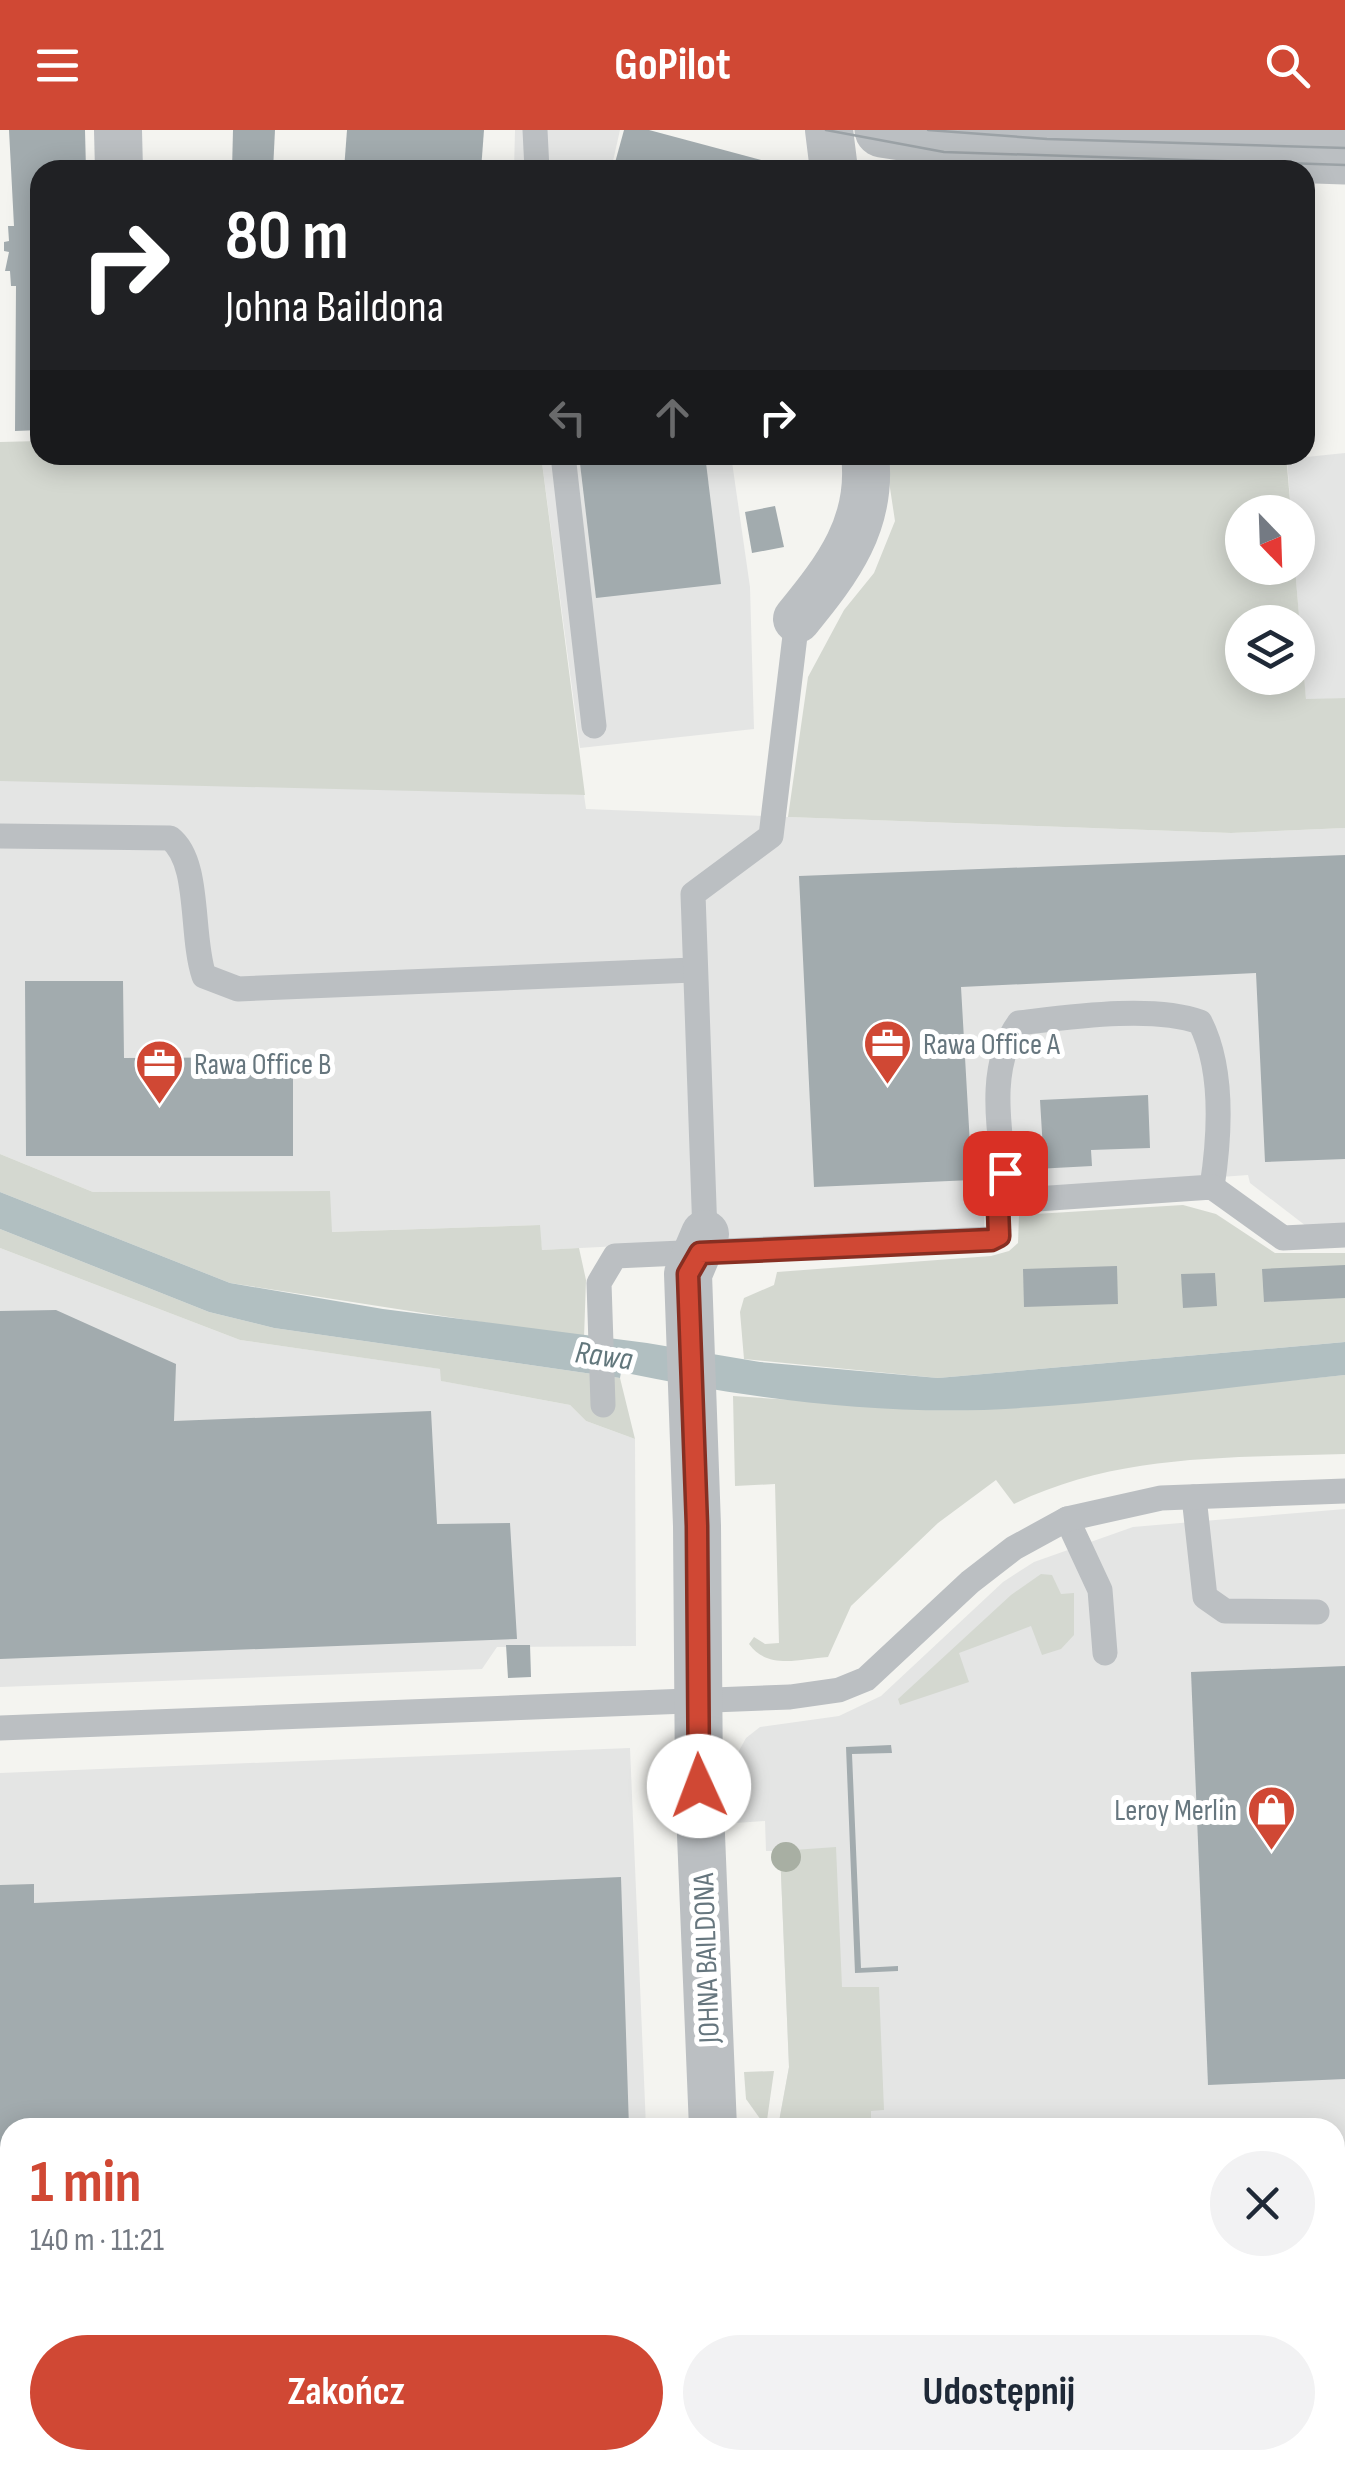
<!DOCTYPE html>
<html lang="pl">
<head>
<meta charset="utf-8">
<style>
	:root { --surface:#fff; --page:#f2f2f3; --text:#1f2937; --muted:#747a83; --accent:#d04834 }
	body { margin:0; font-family:"Sofia Sans Condensed",sans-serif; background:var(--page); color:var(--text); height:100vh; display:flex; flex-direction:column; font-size:38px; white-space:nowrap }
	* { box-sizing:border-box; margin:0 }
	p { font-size:32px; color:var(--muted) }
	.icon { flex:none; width:55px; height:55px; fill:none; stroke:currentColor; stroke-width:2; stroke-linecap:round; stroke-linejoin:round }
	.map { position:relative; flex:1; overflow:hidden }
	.sheet { position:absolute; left:0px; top:1988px; width:1345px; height:352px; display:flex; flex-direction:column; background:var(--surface); border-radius:30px 30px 0 0; box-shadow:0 5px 25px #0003 }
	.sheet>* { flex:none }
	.top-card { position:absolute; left:30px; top:30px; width:1285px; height:305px; border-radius:30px; box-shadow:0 5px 25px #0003; background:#202124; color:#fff; overflow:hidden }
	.needle { width:65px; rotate:157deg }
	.buttons { position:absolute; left:1225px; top:365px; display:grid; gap:20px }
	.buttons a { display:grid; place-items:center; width:90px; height:90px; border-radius:50%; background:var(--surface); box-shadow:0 5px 25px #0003; font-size:50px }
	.pin { position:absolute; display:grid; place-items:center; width:85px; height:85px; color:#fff; margin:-42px; border-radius:20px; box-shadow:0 5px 15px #0006 }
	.me { position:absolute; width:110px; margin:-55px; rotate:358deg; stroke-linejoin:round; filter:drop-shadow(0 0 8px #0008) }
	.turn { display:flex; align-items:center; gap:35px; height:210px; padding:0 30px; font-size:45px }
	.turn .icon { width:130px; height:130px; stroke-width:2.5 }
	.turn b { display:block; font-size:70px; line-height:85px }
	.lanes { display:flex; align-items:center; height:95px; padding:0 30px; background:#0003; justify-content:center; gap:50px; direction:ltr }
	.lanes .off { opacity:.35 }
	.round { display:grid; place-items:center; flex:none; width:105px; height:105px; border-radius:52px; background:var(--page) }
	.head { display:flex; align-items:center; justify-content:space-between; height:170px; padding:0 30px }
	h1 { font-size:60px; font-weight:700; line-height:75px; color:var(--accent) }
	.button { display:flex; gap:20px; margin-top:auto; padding:20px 30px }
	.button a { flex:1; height:115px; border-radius:60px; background:var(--accent); color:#fff; font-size:40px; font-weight:700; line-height:115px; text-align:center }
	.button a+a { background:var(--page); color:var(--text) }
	header { display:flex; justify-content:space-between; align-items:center; height:130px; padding:0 30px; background:var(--accent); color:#fff; font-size:45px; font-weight:700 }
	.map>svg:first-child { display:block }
	.built { fill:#e4e5e4 }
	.green { fill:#d4d8d0; fill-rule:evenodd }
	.water { fill:#b1bfc1 }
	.building { fill:#a2abae }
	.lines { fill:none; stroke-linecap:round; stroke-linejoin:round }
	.service { stroke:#bbbfc2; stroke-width:25 }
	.minor { stroke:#bbbfc2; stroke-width:48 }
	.tertiary { stroke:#bbbfc2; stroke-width:55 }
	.tram { stroke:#9ba2a6; stroke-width:2.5 }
	.tree { fill:#a8afa3 }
	.route-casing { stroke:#872f22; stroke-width:25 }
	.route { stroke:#d04834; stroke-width:18 }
	.labels { text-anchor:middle; stroke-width:10; stroke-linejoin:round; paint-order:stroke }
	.poi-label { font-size:30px; fill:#66767e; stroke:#fff; text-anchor:start }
	.street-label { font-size:30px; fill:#66767e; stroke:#fff }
	.water-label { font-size:32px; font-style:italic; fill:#62777c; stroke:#fff }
</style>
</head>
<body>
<header><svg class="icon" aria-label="menu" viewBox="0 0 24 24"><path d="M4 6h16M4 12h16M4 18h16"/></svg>GoPilot<svg class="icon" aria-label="search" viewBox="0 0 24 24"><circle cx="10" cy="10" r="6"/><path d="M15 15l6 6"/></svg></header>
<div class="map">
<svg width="1345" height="2339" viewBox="0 0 1345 2339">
	<rect width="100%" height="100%" fill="#f4f4f0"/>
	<g class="built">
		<polygon points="515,0 620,0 611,40 514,40"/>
		<polygon points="1345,323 1345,568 1306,570 1295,438 1298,382 1291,382 1287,329"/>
		<polygon points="541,325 731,325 750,457 754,599 580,618"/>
		<polygon points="80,650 584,665 586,679 788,687 1231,703 1345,698 1345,1094 1306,1096 1250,1053 1248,1045 984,1064 984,1097 542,1120 539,1095 331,1102 329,1061 93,1062 0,1024 0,651"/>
		<polygon points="0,1118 240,1210 441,1239 442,1251 570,1275 586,1291 635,1309 636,1516 497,1517 482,1539 0,1557"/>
		<polygon points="1345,1379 1345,2339 776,2339 778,2330 1335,2330 1335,1998 778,1997 789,1937 780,1721 766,1721 765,1691 736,1693 735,1628 746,1608 760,1597 839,1586 881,1566 1003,1452 1034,1432 1133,1397"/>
		<polygon points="630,1618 646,1997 10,1998 10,2330 660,2330 661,2339 0,2339 0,1643"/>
	</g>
	<g class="green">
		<polygon points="40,311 40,325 541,325 585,665 0,651 0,312"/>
		<path d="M 885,325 L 1286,325 L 1291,382 L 1242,382 L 1242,438 L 1295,438 L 1306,569 L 1345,568 L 1345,698 L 1231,703 L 788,687 L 808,547 L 844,480 L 874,443 L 895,391 ZM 1242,492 L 1298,492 L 1298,548 L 1242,548 Z"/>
		<polygon points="0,1024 93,1062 330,1061 332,1102 540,1095 542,1120 579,1118 586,1150 584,1208 230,1153 0,1062"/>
		<polygon points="1183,1075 1216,1084 1275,1123 1345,1123 1345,1212 938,1248 744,1229 740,1182 744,1168 774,1155 777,1142 991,1126 1009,1121 1018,1113 1019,1085"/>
		<polygon points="0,1099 209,1182 274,1198 620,1248 635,1309 586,1291 570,1275 441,1251 440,1239 240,1210 0,1118"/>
		<path d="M 1345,1245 L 1345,1324 C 1232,1328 1118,1323 1014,1374 L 996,1350 L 938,1393 L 851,1476 L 828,1527 C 799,1529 768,1540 749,1514 L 754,1507 L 765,1514 L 779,1513 L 775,1354 L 735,1356 L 733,1266 L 899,1277 L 1018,1278 Z"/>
		<polygon points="1041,1444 1052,1445 1061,1464 1074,1463 1074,1505 1061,1519 1042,1525 1031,1496 959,1523 969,1552 900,1575 898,1569 1011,1465"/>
		<polygon points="836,1717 842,1857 879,1857 884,1980 871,1981 871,1997 778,1997 789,1937 780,1721"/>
		<polygon points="774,1941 766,1997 746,1969 744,1942"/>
		<polygon points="779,2330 897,2330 898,2339 777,2339"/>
	</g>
	<path class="water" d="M 0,1062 L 230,1153 L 383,1179 L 647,1213 L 760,1232 L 938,1248 L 1345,1212 L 1345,1245 C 1237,1256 1129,1271 1020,1278 C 888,1287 750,1269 621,1242 L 620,1248 L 274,1198 L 209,1182 L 0,1099 Z"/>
	<g class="building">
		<polygon points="9,0 85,0 86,40 40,40 40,300 15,301 16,156 11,156 10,141 5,141 9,122 4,121 4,112 9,111 8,96 14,96"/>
		<polygon points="233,0 275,0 273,40 232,40"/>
		<polygon points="347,0 484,0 481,40 344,40"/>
		<polygon points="624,0 649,0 799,40 613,40"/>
		<polygon points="579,325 705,325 721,454 596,468"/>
		<polygon points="775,376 784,417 752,423 745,382"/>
		<polygon points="1345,725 1345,1029 1265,1032 1256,843 961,857 972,1050 814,1057 799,746"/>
		<polygon points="25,851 123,851 124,928 293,927 293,1026 26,1026"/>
		<polygon points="1148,965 1150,1018 1091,1020 1092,1036 1036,1039 1034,1020 1043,1020 1040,970"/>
		<polygon points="1345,1135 1345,1168 1264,1172 1262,1139"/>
		<polygon points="1117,1136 1118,1174 1024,1177 1023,1139"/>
		<polygon points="1215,1143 1217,1176 1183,1178 1181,1144"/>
		<polygon points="56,1180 176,1234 174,1291 431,1281 437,1394 510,1393 517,1509 0,1529 0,1181"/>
		<polygon points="506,1515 530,1515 531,1547 508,1548"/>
		<polygon points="1345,1536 1345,1949 1208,1955 1191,1542"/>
		<polygon points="891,1615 892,1623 852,1624 861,1838 898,1836 898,1841 855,1843 846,1617"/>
		<polygon points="621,1747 629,1998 10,1998 10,2101 0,2102 0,1755 34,1754 34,1773"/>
		<polygon points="10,2118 10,2330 57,2330 57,2339 0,2339 0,2119"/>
		<polygon points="109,2330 641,2330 642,2339 110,2339"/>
	</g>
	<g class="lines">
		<g class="service">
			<polyline points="535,0 537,40"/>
			<polyline points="563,325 594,596"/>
			<path d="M 0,706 L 170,708 C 201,732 190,804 204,846 L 238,859 L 693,840"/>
			<path d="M 1007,1071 C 1003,1013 983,942 1019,893 C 1070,887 1152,875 1200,892 C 1224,939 1220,1005 1212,1057"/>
			<polyline points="705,1104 693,764 771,706 797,489"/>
			<polyline points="603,1275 599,1153 615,1126 991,1109 999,1105 998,1075 1007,1071 1212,1057 1283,1108 1345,1105"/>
			<polyline points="1194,1367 1205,1467 1225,1481 1317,1482"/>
			<polyline points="1067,1389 1100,1460 1105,1523"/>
			<polyline points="0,1598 790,1567 839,1560 866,1549 970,1452 1014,1418 1067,1389 1161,1368 1345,1361"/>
			<polyline points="86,2339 86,2330"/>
		</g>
		<g class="minor">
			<polyline points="118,0 119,40"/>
			<polyline points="829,0 834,40"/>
			<path d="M 797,489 C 838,439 873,393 865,325"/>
			<polyline points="705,1104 688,1144 697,1396 699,1656 713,1998"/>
			<polyline points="731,2330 732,2339"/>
		</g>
		<polyline class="tertiary" points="882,0 981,15 1345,27"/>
		<g class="tram">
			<polyline points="826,0 944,22 1345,35"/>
			<polyline points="928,0 1047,9 1345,18"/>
		</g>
	</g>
	<circle class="tree" cx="786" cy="1727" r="15"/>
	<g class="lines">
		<defs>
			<polyline id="route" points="699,1656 697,1396 688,1144 700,1123 991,1110 999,1106 998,1076 1007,1071 1005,1043"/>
		</defs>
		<use href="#route" class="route-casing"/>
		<use href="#route" class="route"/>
	</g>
	<defs>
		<symbol id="office-pin" viewBox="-11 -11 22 30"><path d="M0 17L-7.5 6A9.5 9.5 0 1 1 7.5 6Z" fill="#d04834" stroke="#fff"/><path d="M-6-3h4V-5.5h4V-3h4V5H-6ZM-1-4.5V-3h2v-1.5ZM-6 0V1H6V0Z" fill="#fff"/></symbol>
		<symbol id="shop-pin" viewBox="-11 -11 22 30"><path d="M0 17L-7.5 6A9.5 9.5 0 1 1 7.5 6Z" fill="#d04834" stroke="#fff"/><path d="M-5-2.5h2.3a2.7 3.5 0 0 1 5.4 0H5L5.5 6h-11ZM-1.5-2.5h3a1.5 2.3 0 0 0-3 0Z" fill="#fff"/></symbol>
	</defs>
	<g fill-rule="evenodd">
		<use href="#office-pin" x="860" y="886" width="55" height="75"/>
		<use href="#office-pin" x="132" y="906" width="55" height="75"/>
		<use href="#shop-pin" x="1244" y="1652" width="55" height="75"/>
	</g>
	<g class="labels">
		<g class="poi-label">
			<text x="923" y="924">Rawa Office A</text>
			<text x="194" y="944">Rawa Office B</text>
			<text x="1237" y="1690" text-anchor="end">Leroy Merlin</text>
		</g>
		<g class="street-label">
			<text transform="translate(706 1828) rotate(-92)" y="10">JOHNA BAILDONA</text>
		</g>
		<g class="water-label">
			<text transform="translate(604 1225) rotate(8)" y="11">Rawa</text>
		</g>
	</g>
</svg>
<div class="buttons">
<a><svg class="needle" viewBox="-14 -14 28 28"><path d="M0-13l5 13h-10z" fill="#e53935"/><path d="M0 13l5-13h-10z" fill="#747a83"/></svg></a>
<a><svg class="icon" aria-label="layers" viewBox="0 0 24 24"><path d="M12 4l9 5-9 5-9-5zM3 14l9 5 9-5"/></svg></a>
</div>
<div class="pin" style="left:1005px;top:1043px;background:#d93025"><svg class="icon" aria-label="arrive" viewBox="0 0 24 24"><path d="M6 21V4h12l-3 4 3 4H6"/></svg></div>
<svg class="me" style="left:699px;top:1656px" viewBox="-20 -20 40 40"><circle r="19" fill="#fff"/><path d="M0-13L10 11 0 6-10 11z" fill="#d04834"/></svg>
<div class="top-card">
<div class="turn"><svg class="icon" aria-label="right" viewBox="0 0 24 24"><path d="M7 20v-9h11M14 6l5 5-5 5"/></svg><div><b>80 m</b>Johna Baildona</div></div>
<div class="lanes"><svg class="icon off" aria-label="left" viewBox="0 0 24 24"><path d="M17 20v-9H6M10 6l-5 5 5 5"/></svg><svg class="icon off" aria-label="ahead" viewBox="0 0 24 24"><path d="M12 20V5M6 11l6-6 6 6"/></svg><svg class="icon" aria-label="right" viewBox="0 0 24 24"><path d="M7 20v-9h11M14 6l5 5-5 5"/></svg></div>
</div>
<section class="sheet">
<div class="head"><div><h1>1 min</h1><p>140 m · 11:21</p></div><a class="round"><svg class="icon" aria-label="close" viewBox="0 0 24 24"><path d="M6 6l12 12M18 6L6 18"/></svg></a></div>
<div class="button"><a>Zakończ</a><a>Udostępnij</a></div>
</section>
</div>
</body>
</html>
